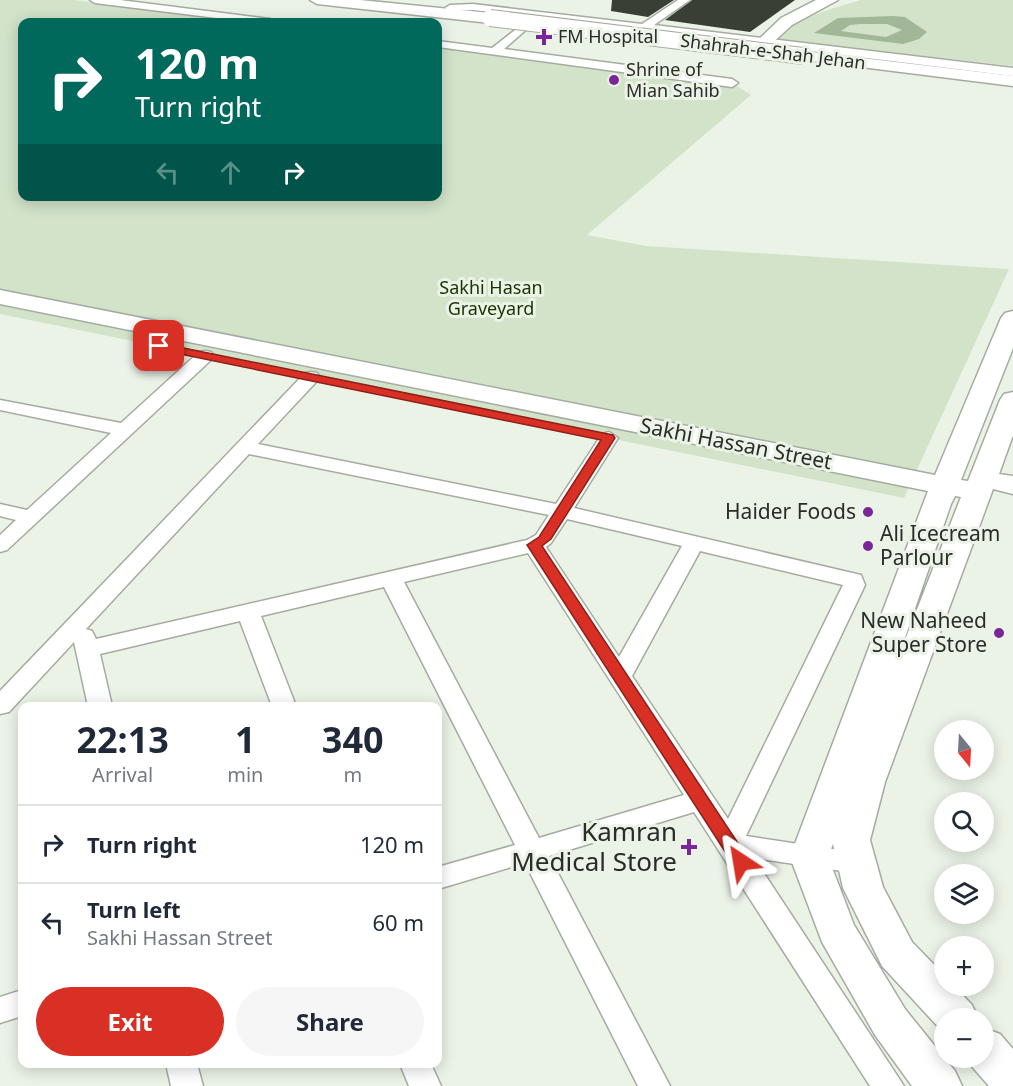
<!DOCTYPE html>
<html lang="en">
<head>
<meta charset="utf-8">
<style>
	:root { --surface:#fff; --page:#f6f6f7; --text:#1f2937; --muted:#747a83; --line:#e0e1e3; --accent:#d93025 }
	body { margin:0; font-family:"Noto Sans",sans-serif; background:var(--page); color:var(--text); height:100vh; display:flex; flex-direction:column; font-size:22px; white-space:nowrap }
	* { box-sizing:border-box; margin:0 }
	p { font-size:20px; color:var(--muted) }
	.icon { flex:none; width:33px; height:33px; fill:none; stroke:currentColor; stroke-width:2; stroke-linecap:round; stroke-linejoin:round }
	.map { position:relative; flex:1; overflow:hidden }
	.details { position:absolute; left:18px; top:702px; width:424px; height:366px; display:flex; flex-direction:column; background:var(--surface); border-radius:12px; box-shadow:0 3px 15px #0003 }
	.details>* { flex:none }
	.top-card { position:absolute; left:18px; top:18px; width:424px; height:183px; border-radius:12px; box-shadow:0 3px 15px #0003; background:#00695c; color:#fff; overflow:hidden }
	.needle { width:39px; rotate:162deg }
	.buttons { position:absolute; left:934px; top:720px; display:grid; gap:12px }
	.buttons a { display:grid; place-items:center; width:60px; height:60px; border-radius:50%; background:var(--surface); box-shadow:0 3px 15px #0003; font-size:30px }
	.pin { position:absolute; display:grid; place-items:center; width:51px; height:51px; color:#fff; margin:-26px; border-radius:12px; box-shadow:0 3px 9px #0006 }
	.me { position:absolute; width:66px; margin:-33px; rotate:327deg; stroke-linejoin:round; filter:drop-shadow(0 0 4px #0008) }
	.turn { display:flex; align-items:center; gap:21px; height:126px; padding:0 18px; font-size:27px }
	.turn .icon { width:78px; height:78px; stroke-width:2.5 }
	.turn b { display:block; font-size:42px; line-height:51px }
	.lanes { display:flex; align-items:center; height:57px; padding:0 18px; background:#0003; justify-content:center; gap:30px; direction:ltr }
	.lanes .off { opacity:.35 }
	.eta { display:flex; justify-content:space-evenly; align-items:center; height:102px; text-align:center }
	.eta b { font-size:36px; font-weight:700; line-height:42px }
	.cta { display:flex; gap:12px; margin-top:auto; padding:12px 18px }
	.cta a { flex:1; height:69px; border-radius:36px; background:var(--accent); color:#fff; font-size:24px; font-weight:700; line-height:69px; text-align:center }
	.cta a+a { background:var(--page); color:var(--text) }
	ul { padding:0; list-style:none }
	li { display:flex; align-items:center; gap:18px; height:78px; padding:0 18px; border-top:2px solid var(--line) }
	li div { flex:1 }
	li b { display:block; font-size:22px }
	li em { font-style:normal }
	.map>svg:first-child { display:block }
	.green { fill:#d2e3ca }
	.water { fill:#a2b797; fill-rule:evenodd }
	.building { fill:#393f35 }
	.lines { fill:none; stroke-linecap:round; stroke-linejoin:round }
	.street-casing { stroke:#a4aca0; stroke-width:3 }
	.secondary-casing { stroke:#a4aca0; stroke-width:3 }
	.street { fill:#fff; fill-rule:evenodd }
	.secondary { fill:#fff; fill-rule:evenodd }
	.secondary-bridge-casing { stroke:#a4aca0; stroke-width:18; stroke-linecap:butt }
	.secondary-bridge { stroke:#fff; stroke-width:16 }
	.route { fill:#d93025; stroke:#8d1f18; stroke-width:1.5 }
	.poi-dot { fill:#792798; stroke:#ebf3e7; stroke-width:2 }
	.labels { text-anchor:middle; stroke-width:6; stroke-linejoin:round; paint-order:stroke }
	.far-poi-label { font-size:18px; fill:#292c28; stroke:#ebf3e7; text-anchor:start }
	.far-street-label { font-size:18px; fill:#292c28; stroke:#ebf3e7 }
	.far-park-label { font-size:18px; fill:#183402; stroke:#ebf3e7 }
	.street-label { font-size:21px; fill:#292c28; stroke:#ebf3e7 }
	.poi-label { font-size:21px; fill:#292c28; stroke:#ebf3e7; text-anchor:end }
	.near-poi-label { font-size:26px; fill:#292c28; stroke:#ebf3e7; text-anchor:end }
</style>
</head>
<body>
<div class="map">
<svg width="1013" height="1086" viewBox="0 0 1013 1086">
	<rect width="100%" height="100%" fill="#ebf3e7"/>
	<g class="green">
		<polygon points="0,0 74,0 238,22 22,22 22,196 438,196 438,47 732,83 751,95 587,235 646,246 1009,269 904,498 0,314"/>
		<path d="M 861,0 L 1013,0 L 1013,66 L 773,39 C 789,20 837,7 861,0 Z"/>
	</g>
	<path class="water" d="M 893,16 L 905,17 L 927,32 L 919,39 L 903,44 L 814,33 L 838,18 ZM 860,24 L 887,24 L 902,30 L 886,37 L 841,31 L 850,25 Z"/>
	<g class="building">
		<polygon points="612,0 674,0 648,17 611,11"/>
		<polygon points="692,0 795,0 750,32 665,20"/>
	</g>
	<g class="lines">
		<defs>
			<g id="street">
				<polygon points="90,0 120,0 270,19 275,22 249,22 95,3"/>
				<polygon points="678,0 690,0 654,25 1013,68 1013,76 536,17 473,10 450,11 445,8 450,5 473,4 642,24"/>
				<polygon points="524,23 528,24 528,28 504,49 732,79 738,83 732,87 438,47 438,41 492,48"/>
				<polygon points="205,351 211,352 214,356 211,360 7,550 0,552 0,535 16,520 0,516 0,504 27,510 111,433 0,410 0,400 121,423 199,352"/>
				<path d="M 311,372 L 317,373 L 320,377 L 317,381 L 258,444 L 556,504 L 602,434 L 609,432 L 618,438 L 574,508 L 861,575 L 865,585 L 746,836 L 866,854 L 870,862 L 866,870 L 856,873 L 754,858 L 904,1086 L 870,1086 L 694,812 L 549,856 L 670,1086 L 638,1086 L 525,863 L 438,889 L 438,867 L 515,845 L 384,587 L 261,616 L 296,706 L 272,706 L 240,621 L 100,654 L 112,706 L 88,706 L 74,642 L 9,712 L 0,714 L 0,691 L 305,373 ZM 249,454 L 549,515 L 536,535 L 527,540 L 96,639 L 92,631 L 86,629 ZM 567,519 L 682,546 L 619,657 L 546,547 L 551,543 ZM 700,551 L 843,585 L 728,819 L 632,676 ZM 528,553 L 684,795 L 539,838 L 404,582 Z"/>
				<polygon points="22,990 22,1016 0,1023 0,997"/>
				<polygon points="166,1064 197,1064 203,1086 171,1086"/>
				<polygon points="400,1064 431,1064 441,1086 409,1086"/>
			</g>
			<g id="secondary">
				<polygon points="310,0 360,0 490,13 498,18 490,23 317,4"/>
				<polygon points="816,0 838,0 792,25 770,45 758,45 756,42 781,18"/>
				<polygon points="803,51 1013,76 1013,86 797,59 795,56"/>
				<path d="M 0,290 L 935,475 L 1001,318 L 1005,313 L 1013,311 L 1013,348 L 961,480 L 968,481 L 1000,400 L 1004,394 L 1013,392 L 1013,435 L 999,474 L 1013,476 L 1013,494 L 993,489 L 885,782 L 870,840 L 883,887 L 912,942 L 945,976 L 945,986 L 954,986 L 972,1005 L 978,1018 L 945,1018 L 945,1033 L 942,1031 L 882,966 L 843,888 L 833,844 L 828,857 L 854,925 L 905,1009 L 955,1071 L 962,1086 L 912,1086 L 875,1035 L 822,942 L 790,857 L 928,491 L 0,304 ZM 955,496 L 961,497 L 898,658 L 951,504 Z"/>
				<polygon points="984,1028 1000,1034 1013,1049 1013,1086 989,1086 968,1062 966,1058 984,1058"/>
			</g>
		</defs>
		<use href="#street" class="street-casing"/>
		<use href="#secondary" class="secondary-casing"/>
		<use href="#street" class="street"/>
		<use href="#secondary" class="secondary"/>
		<defs>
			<polyline id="secondary-bridge" points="490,18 803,56"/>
		</defs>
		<use href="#secondary-bridge" class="secondary-bridge-casing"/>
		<use href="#secondary-bridge" class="secondary-bridge"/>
	</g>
	<polygon class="route" points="159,343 613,435 615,438 551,539 542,546 747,857 750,862 747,867 735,867 527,545 539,537 601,440 155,349 155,344"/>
	<g class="poi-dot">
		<path d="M541 28h6v6h6v6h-6v6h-6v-6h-6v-6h6z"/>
		<circle cx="614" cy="80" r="6"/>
		<circle cx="868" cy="512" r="6"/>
		<circle cx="868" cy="546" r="6"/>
		<circle cx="999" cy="633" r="6"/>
		<path d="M686 838h6v6h6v6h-6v6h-6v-6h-6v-6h6z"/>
	</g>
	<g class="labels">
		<g class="far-poi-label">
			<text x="558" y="43">FM Hospital</text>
			<text x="626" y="76">Shrine of<tspan x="626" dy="21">Mian Sahib</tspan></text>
		</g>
		<g class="far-street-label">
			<text transform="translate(773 52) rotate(7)" y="6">Shahrah-e-Shah Jehan</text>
		</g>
		<g class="far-park-label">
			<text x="491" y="294">Sakhi Hasan<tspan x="491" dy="21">Graveyard</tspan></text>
		</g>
		<g class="street-label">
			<text transform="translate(736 444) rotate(11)" y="7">Sakhi Hassan Street</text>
		</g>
		<g class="poi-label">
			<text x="856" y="519">Haider Foods</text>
			<text x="880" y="541" text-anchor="start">Ali Icecream<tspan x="880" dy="24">Parlour</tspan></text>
			<text x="987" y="628">New Naheed<tspan x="987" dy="24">Super Store</tspan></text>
		</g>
		<g class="near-poi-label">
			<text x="677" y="841">Kamran<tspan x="677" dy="30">Medical Store</tspan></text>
		</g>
	</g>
</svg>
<div class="buttons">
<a><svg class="needle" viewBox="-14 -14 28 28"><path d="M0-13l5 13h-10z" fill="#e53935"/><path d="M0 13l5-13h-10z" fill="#747a83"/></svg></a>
<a><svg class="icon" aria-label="search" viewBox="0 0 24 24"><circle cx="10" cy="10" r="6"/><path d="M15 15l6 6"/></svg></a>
<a><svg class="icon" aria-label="layers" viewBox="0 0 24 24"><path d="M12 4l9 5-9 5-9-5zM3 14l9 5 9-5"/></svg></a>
<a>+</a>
<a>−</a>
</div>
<div class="pin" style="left:159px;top:346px;background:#d93025"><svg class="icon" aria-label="arrive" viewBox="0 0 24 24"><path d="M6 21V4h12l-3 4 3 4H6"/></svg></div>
<svg class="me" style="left:741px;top:862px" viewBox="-20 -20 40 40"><path d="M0-17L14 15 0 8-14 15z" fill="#d93025" stroke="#fff" stroke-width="4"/></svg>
<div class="top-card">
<div class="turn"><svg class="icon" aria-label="right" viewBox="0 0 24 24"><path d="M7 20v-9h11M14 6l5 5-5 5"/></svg><div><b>120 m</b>Turn right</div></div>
<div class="lanes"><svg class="icon off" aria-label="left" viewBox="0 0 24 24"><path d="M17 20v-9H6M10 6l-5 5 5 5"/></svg><svg class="icon off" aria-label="ahead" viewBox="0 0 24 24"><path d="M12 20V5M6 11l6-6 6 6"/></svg><svg class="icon" aria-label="right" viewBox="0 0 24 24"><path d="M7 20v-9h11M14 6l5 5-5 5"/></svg></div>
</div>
<section class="details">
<div class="eta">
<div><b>22:13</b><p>Arrival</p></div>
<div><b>1</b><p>min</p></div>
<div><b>340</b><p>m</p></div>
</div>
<ul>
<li><svg class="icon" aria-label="right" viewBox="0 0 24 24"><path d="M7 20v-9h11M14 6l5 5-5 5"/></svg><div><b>Turn right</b></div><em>120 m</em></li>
<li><svg class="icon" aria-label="left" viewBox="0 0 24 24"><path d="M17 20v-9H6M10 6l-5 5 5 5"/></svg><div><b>Turn left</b><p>Sakhi Hassan Street</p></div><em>60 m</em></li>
</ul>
<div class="cta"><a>Exit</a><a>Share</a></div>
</section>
</div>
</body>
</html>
